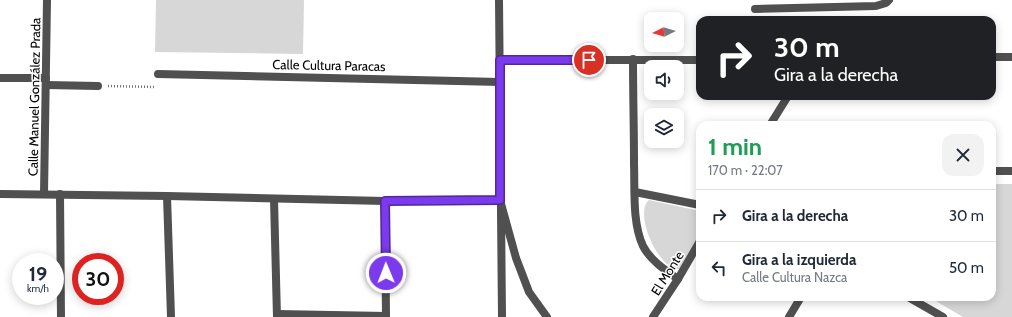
<!DOCTYPE html>
<html lang="es">
<head>
<meta charset="utf-8">
<style>
	:root { --surface:#fff; --page:#f2f2f3; --text:#1f2937; --muted:#747a83; --line:#e0e1e3 }
	body { margin:0; font-family:Cabin,sans-serif; background:var(--page); color:var(--text); height:100vh; display:flex; flex-direction:column; font-size:15px; white-space:nowrap }
	* { box-sizing:border-box; margin:0 }
	p { font-size:13px; color:var(--muted) }
	.icon { flex:none; width:22px; height:22px; fill:none; stroke:currentColor; stroke-width:2; stroke-linecap:round; stroke-linejoin:round }
	.map { position:relative; flex:1; overflow:hidden }
	.details { position:absolute; left:696px; top:121px; width:300px; height:180px; display:flex; flex-direction:column; background:var(--surface); border-radius:12px; box-shadow:0 2px 10px #0003 }
	.details>* { flex:none }
	.banner { position:absolute; left:696px; top:16px; width:300px; height:84px; border-radius:12px; box-shadow:0 2px 10px #0003; background:#202124; color:#fff; overflow:hidden }
	.needle { width:26px; rotate:265deg }
	.tools { position:absolute; left:644px; top:12px; display:grid; gap:8px }
	.tools a { display:grid; place-items:center; width:40px; height:40px; border-radius:8px; background:var(--surface); box-shadow:0 2px 10px #0003; font-size:20px }
	.speed { position:absolute; left:12px; top:253px; display:flex; gap:8px; font-size:20px; font-weight:700; text-align:center }
	.speed>* { display:grid; place-content:center; width:52px; height:52px; border-radius:50%; background:var(--surface); box-shadow:0 2px 10px #0003; line-height:1 }
	.speed small { font-size:10px; font-weight:400 }
	.speed .limit { border:6px solid #d22; background:#fff; color:#111 }
	.pin { position:absolute; display:grid; place-items:center; width:34px; height:34px; color:#fff; margin:-17px; border:2px solid #fff; border-radius:50%; box-shadow:0 1px 4px #0007 }
	.me { position:absolute; width:44px; margin:-22px; rotate:359deg; stroke-linejoin:round; filter:drop-shadow(0 0 3px #0008) }
	.turn { display:flex; align-items:center; gap:14px; height:84px; padding:0 12px; font-size:18px }
	.turn .icon { width:52px; height:52px; stroke-width:2.5 }
	.turn b { display:block; font-size:28px; line-height:34px }
	.round { display:grid; place-items:center; flex:none; width:42px; height:42px; border-radius:12px; background:var(--page) }
	.overview { display:flex; align-items:center; justify-content:space-between; height:68px; padding:0 12px }
	h1 { font-size:24px; font-weight:700; line-height:30px; color:#1e9e55 }
	ul { padding:0; list-style:none }
	li { display:flex; align-items:center; gap:12px; height:52px; padding:0 12px; border-top:1px solid var(--line) }
	li div { flex:1 }
	li b { display:block; font-size:15px }
	li em { font-style:normal }
	.map>svg:first-child { display:block }
	.green { fill:#d7d7d7 }
	.lines { fill:none; stroke-linecap:round; stroke-linejoin:round }
	.path { stroke:#727272; stroke-width:2.5; stroke-dasharray:1 2; stroke-linecap:butt }
	.service { stroke:#505050; stroke-width:8 }
	.minor { stroke:#505050; stroke-width:8 }
	.route-casing { stroke:#51269a; stroke-width:10 }
	.route { stroke:#7c3aed; stroke-width:7 }
	.labels { text-anchor:middle; stroke-width:3; stroke-linejoin:round; paint-order:stroke }
	.street-label { font-size:13px; fill:#000; stroke:#fff }
</style>
</head>
<body>
<div class="map">
<svg width="1012" height="317" viewBox="0 0 1012 317">
	<rect width="100%" height="100%" fill="#fff"/>
	<g class="green">
		<polygon points="156,0 304,0 303,54 155,52"/>
		<polygon points="992,184 1012,184 1012,317 963,317 929,297 992,297"/>
		<path d="M 649,200 L 700,211 L 700,234 L 679,269 C 677,269 675,269 673,268 C 656,261 634,213 649,200 Z"/>
	</g>
	<g class="lines">
		<polyline class="path" points="108,86 155,87"/>
		<g class="service">
			<polyline points="755,9 876,6 886,3 889,0"/>
			<polyline points="46,85 98,86"/>
		</g>
		<g class="minor">
			<polyline points="499,0 502,317"/>
			<polyline points="992,57 1012,57"/>
			<path d="M 633,59 C 633,94 634,129 634,164 C 635,188 632,223 643,246 C 650,260 665,270 678,279"/>
			<polyline points="500,60 700,60"/>
			<polyline points="158,74 500,82"/>
			<polyline points="0,78 46,78"/>
			<polyline points="770,125 788,96"/>
			<polyline points="992,171 1012,171"/>
			<polyline points="635,192 700,205"/>
			<polyline points="0,194 167,196 385,201 500,200 516,258 529,292 547,317"/>
			<polyline points="44,194 47,0"/>
			<polyline points="60,194 61,317"/>
			<polyline points="167,196 171,317"/>
			<polyline points="274,199 277,317"/>
			<polyline points="385,201 386,317"/>
			<polyline points="908,297 943,317"/>
			<polyline points="277,314 386,316"/>
			<polyline points="653,317 678,279 700,241"/>
			<polyline points="789,317 801,297"/>
		</g>
	</g>
	<g class="lines">
		<defs>
			<polyline id="route" points="386,273 385,201 500,200 500,60 589,60"/>
		</defs>
		<use href="#route" class="route-casing"/>
		<use href="#route" class="route"/>
	</g>
	<g class="labels">
		<g class="street-label">
			<text transform="translate(329 65) rotate(1)" y="5">Calle Cultura Paracas</text>
			<text transform="translate(34 97) rotate(-89)" y="5">Calle Manuel González Prada</text>
			<text transform="translate(667 273) rotate(-58)" y="5">El Monte</text>
		</g>
	</g>
</svg>
<div class="tools">
<a><svg class="needle" viewBox="-14 -14 28 28"><path d="M0-13l5 13h-10z" fill="#e53935"/><path d="M0 13l5-13h-10z" fill="#747a83"/></svg></a>
<a><svg class="icon" aria-label="sound" viewBox="0 0 24 24"><path d="M4 9h4l5-4v14l-5-4H4zM17 9q2 3 0 6"/></svg></a>
<a><svg class="icon" aria-label="layers" viewBox="0 0 24 24"><path d="M12 4l9 5-9 5-9-5zM3 14l9 5 9-5"/></svg></a>
</div>
<div class="speed"><div>19<small>km/h</small></div><div class="limit">30</div></div>
<div class="pin" style="left:589px;top:60px;background:#d93025"><svg class="icon" aria-label="arrive" viewBox="0 0 24 24"><path d="M6 21V4h12l-3 4 3 4H6"/></svg></div>
<svg class="me" style="left:386px;top:273px" viewBox="-20 -20 40 40"><circle r="17" fill="#7c3aed" stroke="#fff" stroke-width="3"/><path d="M0-11L8 9 0 5-8 9z" fill="#fff"/></svg>
<div class="banner">
<div class="turn"><svg class="icon" aria-label="right" viewBox="0 0 24 24"><path d="M7 20v-9h11M14 6l5 5-5 5"/></svg><div><b>30 m</b>Gira a la derecha</div></div>
</div>
<section class="details">
<div class="overview"><div><h1>1 min</h1><p>170 m · 22:07</p></div><a class="round"><svg class="icon" aria-label="close" viewBox="0 0 24 24"><path d="M6 6l12 12M18 6L6 18"/></svg></a></div>
<ul>
<li><svg class="icon" aria-label="right" viewBox="0 0 24 24"><path d="M7 20v-9h11M14 6l5 5-5 5"/></svg><div><b>Gira a la derecha</b></div><em>30 m</em></li>
<li><svg class="icon" aria-label="left" viewBox="0 0 24 24"><path d="M17 20v-9H6M10 6l-5 5 5 5"/></svg><div><b>Gira a la izquierda</b><p>Calle Cultura Nazca</p></div><em>50 m</em></li>
</ul>
</section>
</div>
</body>
</html>
